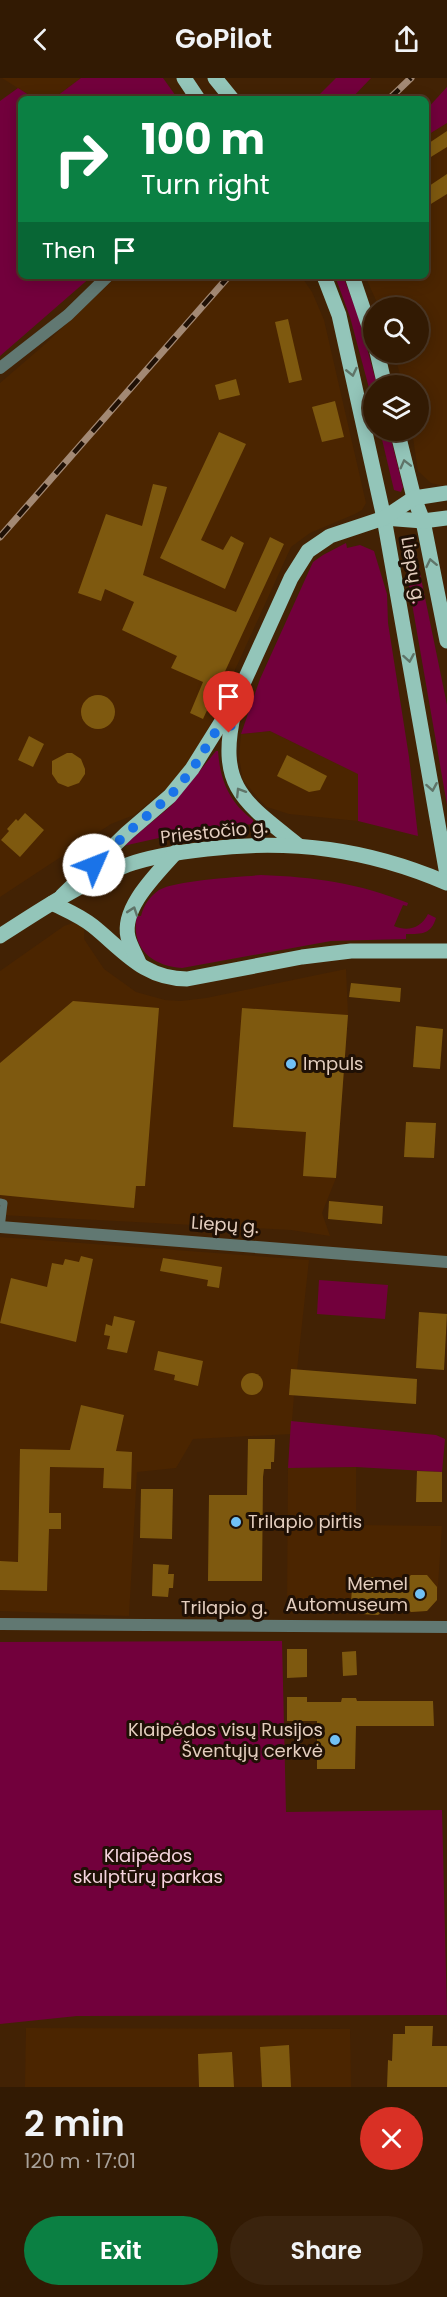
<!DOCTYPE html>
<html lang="en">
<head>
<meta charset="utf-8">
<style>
	:root { --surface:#321a03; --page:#3a230d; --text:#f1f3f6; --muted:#a8a19a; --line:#4d3825; --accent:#0b8043 }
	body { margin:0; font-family:Poppins,sans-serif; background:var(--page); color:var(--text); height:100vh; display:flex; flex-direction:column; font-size:22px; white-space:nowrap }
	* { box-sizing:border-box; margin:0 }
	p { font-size:20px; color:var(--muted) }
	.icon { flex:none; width:33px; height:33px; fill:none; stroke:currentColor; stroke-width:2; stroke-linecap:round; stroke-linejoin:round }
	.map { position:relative; height:2009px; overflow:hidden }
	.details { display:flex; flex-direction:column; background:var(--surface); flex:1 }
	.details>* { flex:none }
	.banner { position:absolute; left:18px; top:18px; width:411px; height:183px; border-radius:9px; box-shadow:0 3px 15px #0003,0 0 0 2px var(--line); background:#0b8043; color:#fff; overflow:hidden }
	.buttons { position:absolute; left:363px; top:219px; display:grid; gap:12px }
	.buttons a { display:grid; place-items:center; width:66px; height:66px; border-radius:50%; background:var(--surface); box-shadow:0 3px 15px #0003,0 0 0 2px var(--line); font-size:30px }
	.pin { position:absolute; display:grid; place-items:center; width:51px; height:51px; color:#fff; margin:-62px -26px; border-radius:50% 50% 50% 0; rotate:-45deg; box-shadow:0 0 6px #0007 }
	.pin .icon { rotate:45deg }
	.me { position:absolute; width:66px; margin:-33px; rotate:46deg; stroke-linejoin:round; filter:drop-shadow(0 0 4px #0008) }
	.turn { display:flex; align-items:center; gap:21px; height:126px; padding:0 24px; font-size:27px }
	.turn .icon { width:78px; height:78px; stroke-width:2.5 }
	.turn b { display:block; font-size:42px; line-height:51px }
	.then { display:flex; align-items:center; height:57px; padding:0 24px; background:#0003; gap:12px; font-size:22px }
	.round { display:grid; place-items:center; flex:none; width:63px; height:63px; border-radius:32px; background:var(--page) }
	.head { display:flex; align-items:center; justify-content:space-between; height:102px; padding:0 24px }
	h1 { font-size:36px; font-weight:600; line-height:45px }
	.button { display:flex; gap:12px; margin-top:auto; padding:12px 24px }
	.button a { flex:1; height:69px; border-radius:36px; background:var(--accent); color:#fff; font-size:24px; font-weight:600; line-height:69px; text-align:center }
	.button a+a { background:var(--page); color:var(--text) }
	header { display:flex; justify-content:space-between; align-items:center; height:78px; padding:0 24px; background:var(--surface); font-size:27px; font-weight:600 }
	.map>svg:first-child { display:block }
	.built { fill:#4b2500 }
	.green { fill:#72003c }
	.building { fill:#7e590f }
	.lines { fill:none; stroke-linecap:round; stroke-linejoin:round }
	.service { stroke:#617872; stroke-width:7 }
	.minor { stroke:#617872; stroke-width:12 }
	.primary { stroke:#93c5b9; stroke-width:15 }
	.rail-casing { stroke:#a38974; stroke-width:7 }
	.rail { stroke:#1f1005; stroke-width:4.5; stroke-dasharray:14; stroke-linecap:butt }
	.oneway { stroke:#5f7468 }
	.route { stroke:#1a73e8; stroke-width:10; stroke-dasharray:0 18 }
	.poi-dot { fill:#71c1f5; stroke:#1f1005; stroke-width:2 }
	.labels { text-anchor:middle; stroke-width:6; stroke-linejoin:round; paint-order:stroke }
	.street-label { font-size:18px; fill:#e4cebf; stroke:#1f1005 }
	.poi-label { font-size:18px; fill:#e4cebf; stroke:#1f1005; text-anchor:start }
	.park-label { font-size:18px; fill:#f6d5df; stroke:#1f1005 }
</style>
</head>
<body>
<header><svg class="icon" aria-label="back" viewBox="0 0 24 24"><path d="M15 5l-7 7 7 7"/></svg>GoPilot<svg class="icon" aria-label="share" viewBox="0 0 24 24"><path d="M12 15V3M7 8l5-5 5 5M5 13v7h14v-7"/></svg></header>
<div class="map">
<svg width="447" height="2009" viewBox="0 0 447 2009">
	<rect width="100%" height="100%" fill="#422204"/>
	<g class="built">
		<polygon points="2,0 81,0 53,21 35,21"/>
		<polygon points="447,45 447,407 444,408 431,405 418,393 412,353 418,352 418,308 403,307 394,275 418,274 418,230 379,229 365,198 426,198 426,58"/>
		<polygon points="117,198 301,198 312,214 324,242 366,425 362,432 355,436 310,455 291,469 209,649 191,680 171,707 134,737 111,746 0,819 0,305 43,268"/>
		<polygon points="270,653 359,696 358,743 289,736 267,729 257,719 243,702 239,679 241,656"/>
		<polygon points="73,845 79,845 84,850 84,861 104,891 136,914 165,922 181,923 206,920 346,891 348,937 336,1100 322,1135 330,1158 291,1152 0,1137 0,893 64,848"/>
		<polygon points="0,1159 309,1182 297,1292 291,1292 289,1317 294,1317 291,1356 193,1361 176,1390 137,1394 129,1538 0,1533"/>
		<polygon points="356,1389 356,1447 442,1448 437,1522 427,1533 378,1537 287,1534 288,1390"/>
		<polygon points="26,1950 350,1951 351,2009 25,2009"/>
	</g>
	<g class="green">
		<polygon points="81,0 163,0 178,21 53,21"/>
		<polygon points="336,0 371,0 351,21 315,21"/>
		<polygon points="447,9 447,45 426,58 426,32"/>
		<polygon points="18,10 35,21 21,21 21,198 92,198 0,278 0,23"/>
		<polygon points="335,198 343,198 357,234 377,307 374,308 373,325 350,239"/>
		<polygon points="380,353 389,353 403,409 401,414 394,412"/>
		<polygon points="407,458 413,461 447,627 447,727 402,468 402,461"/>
		<polygon points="346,465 347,470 360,467 374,473 387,516 388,545 409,679 418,758 358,743 358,696 270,653 241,656 260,601 313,484 323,477"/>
		<path d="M 216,673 L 218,673 C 220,702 229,724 253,742 L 253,746 L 190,753 L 123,768 L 171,728 Z"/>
		<path d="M 261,797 C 314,799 359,805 408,825 L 407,828 L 403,827 L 394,848 C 408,854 421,850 428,836 L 436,840 C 431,856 423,856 406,856 L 406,861 L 331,863 L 182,890 C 152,888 130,870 137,838 L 141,838 C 144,827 149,819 159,812 C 176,802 240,799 261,797 Z"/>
		<polygon points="319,1202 388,1207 385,1241 317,1236"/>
		<polygon points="291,1343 436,1357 445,1361 442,1394 356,1389 288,1390"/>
		<polygon points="282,1563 286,1734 442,1732 447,1937 77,1938 0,1946 0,1564"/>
	</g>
	<g class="building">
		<polygon points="447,53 447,69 426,82 426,67"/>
		<polygon points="447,96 447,116 426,129 426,110"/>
		<polygon points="288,241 302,302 289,305 275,244"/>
		<polygon points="236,301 240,317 219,322 215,307"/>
		<polygon points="335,323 344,359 322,364 312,329"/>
		<polygon points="219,354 246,366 201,462 223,472 231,458 244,465 225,511 160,480"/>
		<polygon points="153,406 167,409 143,497 236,534 270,459 284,466 203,641 190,635 203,604 171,590 177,578 122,552 134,524 105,511 101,523 78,515 106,436 142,448"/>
		<circle cx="98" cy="634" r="17"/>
		<polygon points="29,658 44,666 33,689 18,682"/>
		<polygon points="67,675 72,675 81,681 85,691 85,696 79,705 68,709 58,705 52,696 52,683"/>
		<polygon points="287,677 327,698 320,712 309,714 277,698"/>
		<polygon points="25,735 44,752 20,779 1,762 9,753 7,751 16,741 18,743"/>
		<polygon points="351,905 401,910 400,924 349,919"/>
		<polygon points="73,923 159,930 145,1108 136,1108 134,1130 0,1117 0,985"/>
		<polygon points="242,930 348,937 336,1100 303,1098 306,1054 233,1049"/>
		<polygon points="416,948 443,951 440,991 413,989"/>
		<polygon points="406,1044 436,1045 434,1080 404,1079"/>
		<polygon points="329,1123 383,1128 382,1146 328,1141"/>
		<polygon points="81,1178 93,1181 76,1264 0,1245 11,1200 47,1209 52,1185 63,1187 65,1181 79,1184"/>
		<polygon points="163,1180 222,1189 219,1210 207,1208 208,1202 160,1193"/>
		<polygon points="419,1234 447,1236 444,1292 416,1290"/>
		<polygon points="114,1238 135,1243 127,1275 107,1271 110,1258 104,1257 106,1246 112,1248"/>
		<polygon points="158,1273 203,1283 198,1308 174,1302 175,1297 154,1292"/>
		<polygon points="291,1291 417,1301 416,1326 289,1317"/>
		<circle cx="252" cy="1306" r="11"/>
		<polygon points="81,1327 124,1337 116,1373 132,1374 131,1411 103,1410 104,1390 50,1389 49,1435 61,1435 61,1451 49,1451 47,1513 0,1512 0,1483 18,1484 20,1371 70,1372"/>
		<polygon points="248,1361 275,1361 274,1384 271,1384 271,1391 264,1391 263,1399 262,1503 208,1503 209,1417 247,1417"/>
		<polygon points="417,1393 442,1394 442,1424 416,1424"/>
		<polygon points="141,1411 173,1411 172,1461 140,1460"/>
		<polygon points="153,1486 169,1487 168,1496 174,1496 173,1510 169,1510 168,1519 152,1518"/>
		<polygon points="411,1497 427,1497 437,1509 437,1522 427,1533 411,1534 396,1520 378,1537 362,1536 351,1525 352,1509 363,1499 379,1499 393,1514"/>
		<polygon points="287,1571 307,1571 307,1599 287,1600"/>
		<polygon points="356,1573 357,1597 343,1598 342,1574"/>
		<polygon points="287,1619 307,1619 307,1624 341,1624 342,1620 356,1620 357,1623 433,1623 434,1648 356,1648 355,1691 317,1691 317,1643 287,1643"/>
		<polygon points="405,1948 433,1948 432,1968 447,1968 447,2009 387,2009 388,1982 392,1983 393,1956 405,1956"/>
		<polygon points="289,1967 291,2009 262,2009 260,1969"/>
		<polygon points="232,1974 234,2009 199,2009 198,1976"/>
	</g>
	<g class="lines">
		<polyline class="service" points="0,1124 4,1125 1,1150"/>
		<g class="minor">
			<polyline points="0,290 68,237 108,198"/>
			<polyline points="0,1149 447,1184"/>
			<polyline points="0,1546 447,1549"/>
		</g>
		<g class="primary">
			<polyline points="184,0 198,21"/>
			<polyline points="215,0 232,21"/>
			<polyline points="324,198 339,237 384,440 447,797"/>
			<polyline points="352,198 374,263"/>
			<polyline points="377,274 385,308"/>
			<polyline points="397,352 414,420 423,443 447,563"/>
			<polyline points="384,440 423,443 447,440"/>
			<path d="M 234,634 C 217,709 244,724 298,767"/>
			<polyline points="62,818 127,755 170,718 192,691 237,619 291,500 308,473 330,458 384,440 414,420 447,415"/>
			<path d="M 52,825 C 66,832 81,838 93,848 C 124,873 144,901 187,901 L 302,879 L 351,873 L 447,873"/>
			<path d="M 0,858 C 40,832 81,805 127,787 C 152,778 180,774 207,771 C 292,761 368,771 447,805"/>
			<path d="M 139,885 C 136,877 130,868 128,859 C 121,829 158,795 176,774"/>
		</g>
		<defs>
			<g id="rail">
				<polyline points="389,21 411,0"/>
				<polyline points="0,459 229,198"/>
			</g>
		</defs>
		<use href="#rail" class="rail-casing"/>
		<use href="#rail" class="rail"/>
	</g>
	<defs><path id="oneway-chevron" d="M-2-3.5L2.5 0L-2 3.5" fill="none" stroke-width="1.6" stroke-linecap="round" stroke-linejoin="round" transform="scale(1.5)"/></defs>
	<g class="oneway">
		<use href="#oneway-chevron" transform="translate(352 294) rotate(77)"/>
		<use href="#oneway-chevron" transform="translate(405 386) rotate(-104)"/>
		<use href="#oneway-chevron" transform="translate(431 485) rotate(-102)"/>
		<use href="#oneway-chevron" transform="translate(409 580) rotate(80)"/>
		<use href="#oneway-chevron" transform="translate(432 709) rotate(80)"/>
		<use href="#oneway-chevron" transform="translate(240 714) rotate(-122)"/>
		<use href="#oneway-chevron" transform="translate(133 833) rotate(-71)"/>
	</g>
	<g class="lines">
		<polyline class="route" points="94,787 127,755 170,718 192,692 237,619 229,655"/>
	</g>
	<g class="poi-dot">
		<circle cx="291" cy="986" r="6"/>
		<circle cx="236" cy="1444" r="6"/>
		<circle cx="420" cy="1516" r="6"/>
		<circle cx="335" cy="1662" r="6"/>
	</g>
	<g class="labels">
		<g class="street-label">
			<text transform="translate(413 492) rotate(80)" y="6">Liepų g.</text>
			<text transform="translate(214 754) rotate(-6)" y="6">Priestočio g.</text>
			<text transform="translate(225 1147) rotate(4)" y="6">Liepų g.</text>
			<text x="224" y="1536">Trilapio g.</text>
		</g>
		<g class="poi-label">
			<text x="303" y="992">Impuls</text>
			<text x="248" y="1450">Trilapio pirtis</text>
			<text x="408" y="1512" text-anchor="end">Memel<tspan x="408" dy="21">Automuseum</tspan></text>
			<text x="323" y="1658" text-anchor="end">Klaipėdos visų Rusijos<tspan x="323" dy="21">Šventųjų cerkvė</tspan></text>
		</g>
		<g class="park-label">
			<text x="148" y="1784">Klaipėdos<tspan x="148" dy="21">skulptūrų parkas</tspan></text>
		</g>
	</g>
</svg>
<div class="buttons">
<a><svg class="icon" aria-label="search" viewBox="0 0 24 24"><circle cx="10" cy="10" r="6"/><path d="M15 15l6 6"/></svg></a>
<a><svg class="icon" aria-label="layers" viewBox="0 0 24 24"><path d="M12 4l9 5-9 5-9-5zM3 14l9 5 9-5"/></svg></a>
</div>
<div class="pin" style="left:229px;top:655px;background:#d93025"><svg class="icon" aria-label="arrive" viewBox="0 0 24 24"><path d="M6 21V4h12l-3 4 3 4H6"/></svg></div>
<svg class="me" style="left:94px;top:787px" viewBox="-20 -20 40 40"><circle r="19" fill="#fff"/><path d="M0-13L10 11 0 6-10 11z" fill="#1a73e8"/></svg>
<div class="banner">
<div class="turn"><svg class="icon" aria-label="right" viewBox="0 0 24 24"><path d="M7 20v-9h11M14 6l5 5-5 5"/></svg><div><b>100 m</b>Turn right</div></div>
<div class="then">Then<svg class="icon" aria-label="arrive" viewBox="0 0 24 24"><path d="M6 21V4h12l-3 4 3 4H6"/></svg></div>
</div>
</div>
<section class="details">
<div class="head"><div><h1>2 min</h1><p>120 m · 17:01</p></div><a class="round" style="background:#d93025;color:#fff"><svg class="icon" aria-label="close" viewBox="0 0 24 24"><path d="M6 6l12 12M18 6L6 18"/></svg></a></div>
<div class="button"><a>Exit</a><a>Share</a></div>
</section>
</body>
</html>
